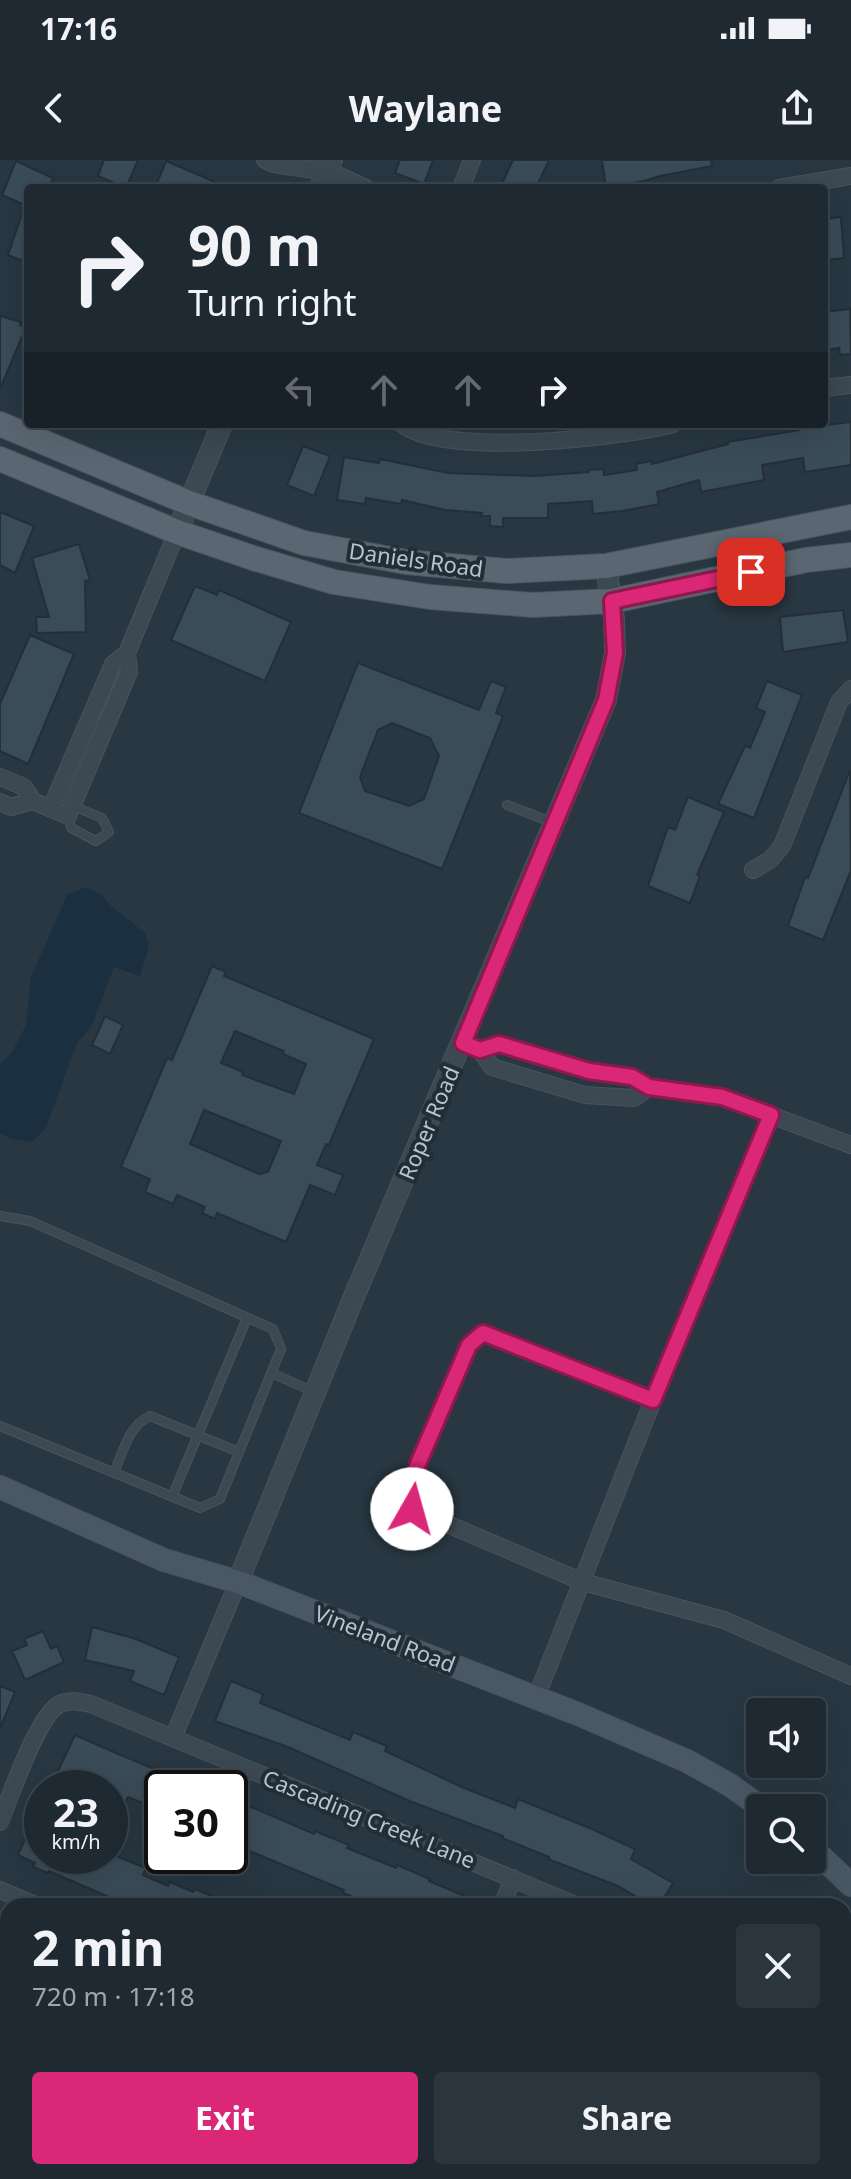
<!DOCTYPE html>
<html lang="en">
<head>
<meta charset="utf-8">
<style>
	:root { --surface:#1e2932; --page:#2b353e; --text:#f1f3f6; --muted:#a1a6ac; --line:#3c454d; --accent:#db2777 }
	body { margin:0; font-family:"Noto Sans",sans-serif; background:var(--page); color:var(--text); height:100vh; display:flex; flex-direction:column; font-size:30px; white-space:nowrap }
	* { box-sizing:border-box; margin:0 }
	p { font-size:26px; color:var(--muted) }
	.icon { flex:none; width:44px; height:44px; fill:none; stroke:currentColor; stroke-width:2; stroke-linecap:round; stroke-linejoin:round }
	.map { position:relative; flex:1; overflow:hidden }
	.details { position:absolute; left:0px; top:1738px; width:852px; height:282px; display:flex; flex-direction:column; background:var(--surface); border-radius:24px 24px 0 0; box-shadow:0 8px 32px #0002,0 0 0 2px var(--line) }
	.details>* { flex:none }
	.banner { position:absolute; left:24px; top:24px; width:804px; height:244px; border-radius:8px; box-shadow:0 8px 32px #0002,0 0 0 2px var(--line); background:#1e2932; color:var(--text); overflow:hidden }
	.tools { position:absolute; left:746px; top:1538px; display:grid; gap:16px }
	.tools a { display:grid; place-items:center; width:80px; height:80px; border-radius:8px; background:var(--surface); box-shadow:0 8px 32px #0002,0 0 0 2px var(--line); font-size:40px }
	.speed { position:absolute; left:24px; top:1610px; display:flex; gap:16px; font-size:40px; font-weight:700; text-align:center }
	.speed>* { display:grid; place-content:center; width:104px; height:104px; border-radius:50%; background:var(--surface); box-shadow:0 8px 32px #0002,0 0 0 2px var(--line); line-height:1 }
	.speed small { font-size:20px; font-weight:400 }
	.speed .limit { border:4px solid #111; border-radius:12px; background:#fff; color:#111 }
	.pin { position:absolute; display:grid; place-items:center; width:68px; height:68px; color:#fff; margin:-34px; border-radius:16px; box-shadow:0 4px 12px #0006 }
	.me { position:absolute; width:88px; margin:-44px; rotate:7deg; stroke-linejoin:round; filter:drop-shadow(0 0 6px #0008) }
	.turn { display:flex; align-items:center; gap:28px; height:168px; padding:0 32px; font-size:36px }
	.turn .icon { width:104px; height:104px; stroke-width:2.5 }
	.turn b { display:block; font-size:56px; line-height:68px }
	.lanes { display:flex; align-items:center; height:76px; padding:0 32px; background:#0003; justify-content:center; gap:40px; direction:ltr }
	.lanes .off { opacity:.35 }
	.round { display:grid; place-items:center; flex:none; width:84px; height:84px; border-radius:8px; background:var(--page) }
	.headline { display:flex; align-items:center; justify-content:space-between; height:136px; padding:0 32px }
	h1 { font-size:48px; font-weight:700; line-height:60px }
	.button { display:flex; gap:16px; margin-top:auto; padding:16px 32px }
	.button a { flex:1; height:92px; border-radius:8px; background:var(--accent); color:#fff; font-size:32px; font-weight:700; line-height:92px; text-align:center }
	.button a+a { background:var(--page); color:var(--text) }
	.status { display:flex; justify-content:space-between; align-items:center; height:56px; padding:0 40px; background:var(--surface); direction:ltr }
	.status svg { height:22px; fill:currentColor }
	header { display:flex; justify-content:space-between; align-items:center; height:104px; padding:0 32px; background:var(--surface); font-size:36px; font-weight:700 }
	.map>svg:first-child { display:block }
	.water { fill:#1a3041 }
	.building { fill:#3a4c58; stroke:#232f39; stroke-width:2; fill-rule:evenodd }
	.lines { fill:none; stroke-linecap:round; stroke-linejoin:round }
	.service-casing { stroke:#49545e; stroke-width:10 }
	.minor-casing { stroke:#49545e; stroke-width:18 }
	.tertiary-casing { stroke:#49545e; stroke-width:22 }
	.secondary-casing { stroke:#49545e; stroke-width:24 }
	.primary-casing { stroke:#49545e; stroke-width:26 }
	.service { stroke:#3c4852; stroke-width:8 }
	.minor { stroke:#3c4852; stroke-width:16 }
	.tertiary { stroke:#3c4852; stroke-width:20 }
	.secondary { stroke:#4a5865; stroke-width:22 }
	.primary { stroke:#5a6772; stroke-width:24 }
	.route-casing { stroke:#8e194d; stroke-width:20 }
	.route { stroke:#db2777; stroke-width:14 }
	.labels { text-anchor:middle; stroke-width:8; stroke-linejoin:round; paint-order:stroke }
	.street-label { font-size:22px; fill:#b9c3cc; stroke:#212d37 }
</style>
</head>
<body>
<div class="status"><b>17:16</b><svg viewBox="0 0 49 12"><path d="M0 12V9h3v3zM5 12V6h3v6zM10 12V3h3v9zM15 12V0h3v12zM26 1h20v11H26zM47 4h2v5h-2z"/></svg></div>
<header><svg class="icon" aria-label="back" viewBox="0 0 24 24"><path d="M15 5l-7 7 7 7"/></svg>Waylane<svg class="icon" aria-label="share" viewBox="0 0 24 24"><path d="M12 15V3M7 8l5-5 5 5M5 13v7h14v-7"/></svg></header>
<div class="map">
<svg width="851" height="2019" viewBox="0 0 851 2019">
	<rect width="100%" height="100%" fill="#283742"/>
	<g class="water">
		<polygon points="86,727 103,736 111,746 145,773 149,786 140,816 114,807 92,865 76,885 46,968 32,982 12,979 0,973 0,905 12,892 26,865 31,817 67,735"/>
		<polygon points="851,1875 851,1974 844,1968 844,1880"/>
	</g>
	<g class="building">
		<polygon points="104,0 138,0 126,28 98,16"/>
		<polygon points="400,0 433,0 424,24 395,13"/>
		<polygon points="513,0 549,0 536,28 500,28"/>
		<polygon points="602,0 711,0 712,6 660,16 644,21 606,27"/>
		<polygon points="16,1 53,18 49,28 28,28 28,103 8,95 25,45 2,35"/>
		<polygon points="166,1 199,15 228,28 155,28"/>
		<polygon points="841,57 844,98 824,100 824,59"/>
		<polygon points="850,149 851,194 840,195 839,188 826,190 824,152"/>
		<polygon points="0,156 21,162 20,165 26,167 0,229"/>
		<polygon points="851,262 851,305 805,312 803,298 762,305 764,320 701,332 699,320 657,332 659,344 622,351 593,354 592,341 548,344 548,358 503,358 503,367 490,366 490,356 481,356 482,353 445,350 402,340 401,344 366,338 365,344 337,340 344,297 379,303 380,299 448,313 534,316 589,312 589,310 604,309 604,315 637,310 636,304 652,301 652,304 728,284 727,282 800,270 800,268"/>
		<polygon points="303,286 330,296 314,336 287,325"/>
		<polygon points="0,352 34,366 15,413 0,405"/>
		<polygon points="79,384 90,420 85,421 86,472 37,473 36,457 49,457 32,398"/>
		<polygon points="195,426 217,435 219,430 291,462 265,521 171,480"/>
		<polygon points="843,450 848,482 783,492 780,457"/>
		<polygon points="30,475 74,494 28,604 0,591 0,544"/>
		<path d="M 358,503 L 479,550 L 491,521 L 506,527 L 496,553 L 503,556 L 442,709 L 299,653 ZM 392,563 L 430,578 L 439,596 L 424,639 L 409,646 L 365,631 L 360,617 L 378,570 Z"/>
		<polygon points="767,521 802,535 754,658 718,644 745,586 750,588 765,552 756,548"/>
		<polygon points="850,610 851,710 823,780 788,766 805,717 808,718"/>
		<polygon points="688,637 724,652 697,715 700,716 690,743 648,726 668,667 675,670"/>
		<path d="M 212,806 L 226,812 L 224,816 L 374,879 L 329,985 L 326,984 L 317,1005 L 343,1015 L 335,1035 L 310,1025 L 286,1082 L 217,1053 L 215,1059 L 202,1053 L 205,1047 L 177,1035 L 173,1044 L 145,1032 L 150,1019 L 121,1007 L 167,898 L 172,900 ZM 235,871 L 284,891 L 283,894 L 306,904 L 294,934 L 242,915 L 243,912 L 221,903 ZM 204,950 L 281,981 L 268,1012 L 259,1014 L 190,984 Z"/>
		<polygon points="105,856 123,865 110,894 92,885"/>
		<polygon points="92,1467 133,1478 179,1497 164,1535 130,1521 134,1511 85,1500"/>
		<polygon points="43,1471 51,1489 57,1486 64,1502 25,1520 12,1491 27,1485 24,1479"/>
		<polygon points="231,1521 263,1534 260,1543 350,1580 353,1572 387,1586 385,1591 464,1628 515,1648 518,1639 592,1669 635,1689 631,1699 673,1723 659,1746 652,1746 618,1726 548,1699 549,1697 502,1678 503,1676 412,1642 288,1587 215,1561"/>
		<polygon points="0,1526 15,1532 0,1568"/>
		<polygon points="75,1575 109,1590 199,1628 162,1628 162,1645 152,1641 150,1646 128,1637 125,1643 110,1637 110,1628 89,1628 57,1613"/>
		<polygon points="230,1638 314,1674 315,1671 349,1685 347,1688 396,1708 397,1705 430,1719 429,1721 488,1746 382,1746 372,1742 370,1744 343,1733 344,1730 230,1683"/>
		<polygon points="32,1663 42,1668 42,1696 116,1696 146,1708 143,1715 168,1726 170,1722 193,1732 195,1729 236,1746 130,1746 49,1711 48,1713 33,1707 35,1703 18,1695"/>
	</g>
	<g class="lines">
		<defs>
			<g id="service">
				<polyline points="507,645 554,663"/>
				<polyline points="69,656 71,668 96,681 109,672 102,658 73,646"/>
				<polyline points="0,1056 30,1061 273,1169 281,1189 220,1339 200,1348 0,1266"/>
				<polyline points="271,1213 315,1232"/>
				<path d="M 114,1313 C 123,1292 128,1266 150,1256 L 239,1292"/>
				<polyline points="172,1337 247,1158"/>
			</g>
			<g id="minor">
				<polyline points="265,0 274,4 327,12"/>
				<polyline points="320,7 366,28"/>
				<polyline points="461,28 472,0"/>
				<polyline points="779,28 851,16"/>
				<polyline points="824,228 851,225"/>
				<path d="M 402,264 C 444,298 620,278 673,264"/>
				<polyline points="0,617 24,627 33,641 68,656 129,512 127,493"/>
				<polyline points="0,642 11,647 33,641"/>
				<polyline points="51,648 113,504 127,493 177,372"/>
				<polyline points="753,710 770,700 782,686 839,542 851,529"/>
				<polyline points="472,887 480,890 492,907 585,935 634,938 649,927"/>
				<polyline points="480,890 499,884 589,911 632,917 649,927 722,937 851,985"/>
				<polyline points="653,1240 483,1173 469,1185 418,1304 411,1325 412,1349 583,1422 724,1460 851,1516"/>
				<polyline points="536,1538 653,1240 771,955"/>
				<polyline points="173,1578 238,1422"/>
				<path d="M 0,1662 C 10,1637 38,1554 60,1544 C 71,1539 80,1542 91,1544 L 578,1746"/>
				<polyline points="0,1730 38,1746"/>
				<polyline points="502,1746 513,1718"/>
				<polyline points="0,1952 8,1955"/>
				<polyline points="145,2012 162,2019"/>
				<polyline points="556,2012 560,2019"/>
				<polyline points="799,2012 803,2019"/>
				<polyline points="104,2019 107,2012"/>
				<polyline points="388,2019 391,2012"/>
			</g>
			<g id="tertiary">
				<polyline points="320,28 332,0"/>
				<polyline points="177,372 222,264"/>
				<polyline points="238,1422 353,1139 606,540 615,493 614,459 606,406"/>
			</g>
			<g id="secondary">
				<polyline points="0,1327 164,1400 238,1422 578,1554 687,1601 730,1625 762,1648"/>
				<polyline points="812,1688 851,1725"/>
			</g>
			<g id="primary">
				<polyline points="0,264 189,343 304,383 406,402 506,411 606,406 851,357"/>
				<polyline points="0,299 177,372 253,398 334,422 430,437 533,445 612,441 806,400 851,395"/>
			</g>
		</defs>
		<use href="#service" class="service-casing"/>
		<use href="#minor" class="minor-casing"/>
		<use href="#tertiary" class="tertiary-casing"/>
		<use href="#secondary" class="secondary-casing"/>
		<use href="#primary" class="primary-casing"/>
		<use href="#service" class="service"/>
		<use href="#minor" class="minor"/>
		<use href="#tertiary" class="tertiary"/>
		<use href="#secondary" class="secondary"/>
		<use href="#primary" class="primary"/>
	</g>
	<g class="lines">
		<defs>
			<polyline id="route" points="412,1349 411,1325 418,1304 469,1185 483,1173 653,1240 771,955 722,937 649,927 632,917 589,911 499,884 480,890 463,883 606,540 615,493 612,441 751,412"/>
		</defs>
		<use href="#route" class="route-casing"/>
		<use href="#route" class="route"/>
	</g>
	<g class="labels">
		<g class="street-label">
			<text transform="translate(416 400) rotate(8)" y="8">Daniels Road</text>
			<text transform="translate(429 963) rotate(-67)" y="8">Roper Road</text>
			<text transform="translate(385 1479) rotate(21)" y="8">Vineland Road</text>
			<text transform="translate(369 1659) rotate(22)" y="8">Cascading Creek Lane</text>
		</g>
	</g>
</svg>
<div class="tools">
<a><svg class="icon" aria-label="sound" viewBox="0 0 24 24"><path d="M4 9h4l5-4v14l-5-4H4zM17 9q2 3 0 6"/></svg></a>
<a><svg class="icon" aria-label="search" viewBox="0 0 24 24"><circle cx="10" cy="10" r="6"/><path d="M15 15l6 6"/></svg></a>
</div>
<div class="speed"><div>23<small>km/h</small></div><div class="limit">30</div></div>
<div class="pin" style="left:751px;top:412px;background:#d93025"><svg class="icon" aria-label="arrive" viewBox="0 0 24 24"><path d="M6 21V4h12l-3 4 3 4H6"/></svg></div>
<svg class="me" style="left:412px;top:1349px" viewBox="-20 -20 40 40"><circle r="19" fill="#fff"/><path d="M0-13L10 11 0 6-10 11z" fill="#db2777"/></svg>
<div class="banner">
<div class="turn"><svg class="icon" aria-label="right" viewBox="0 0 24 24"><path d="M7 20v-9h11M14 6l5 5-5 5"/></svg><div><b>90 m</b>Turn right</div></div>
<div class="lanes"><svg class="icon off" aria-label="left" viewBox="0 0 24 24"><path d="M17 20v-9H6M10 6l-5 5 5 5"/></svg><svg class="icon off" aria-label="ahead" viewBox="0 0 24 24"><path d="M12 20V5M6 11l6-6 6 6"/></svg><svg class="icon off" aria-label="ahead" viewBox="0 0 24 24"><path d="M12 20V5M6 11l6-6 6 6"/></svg><svg class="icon" aria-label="right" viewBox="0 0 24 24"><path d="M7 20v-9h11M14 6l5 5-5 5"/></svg></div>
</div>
<section class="details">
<div class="headline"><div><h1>2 min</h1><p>720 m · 17:18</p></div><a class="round"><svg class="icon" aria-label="close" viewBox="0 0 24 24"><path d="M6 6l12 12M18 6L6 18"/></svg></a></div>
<div class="button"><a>Exit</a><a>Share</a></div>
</section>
</div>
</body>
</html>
